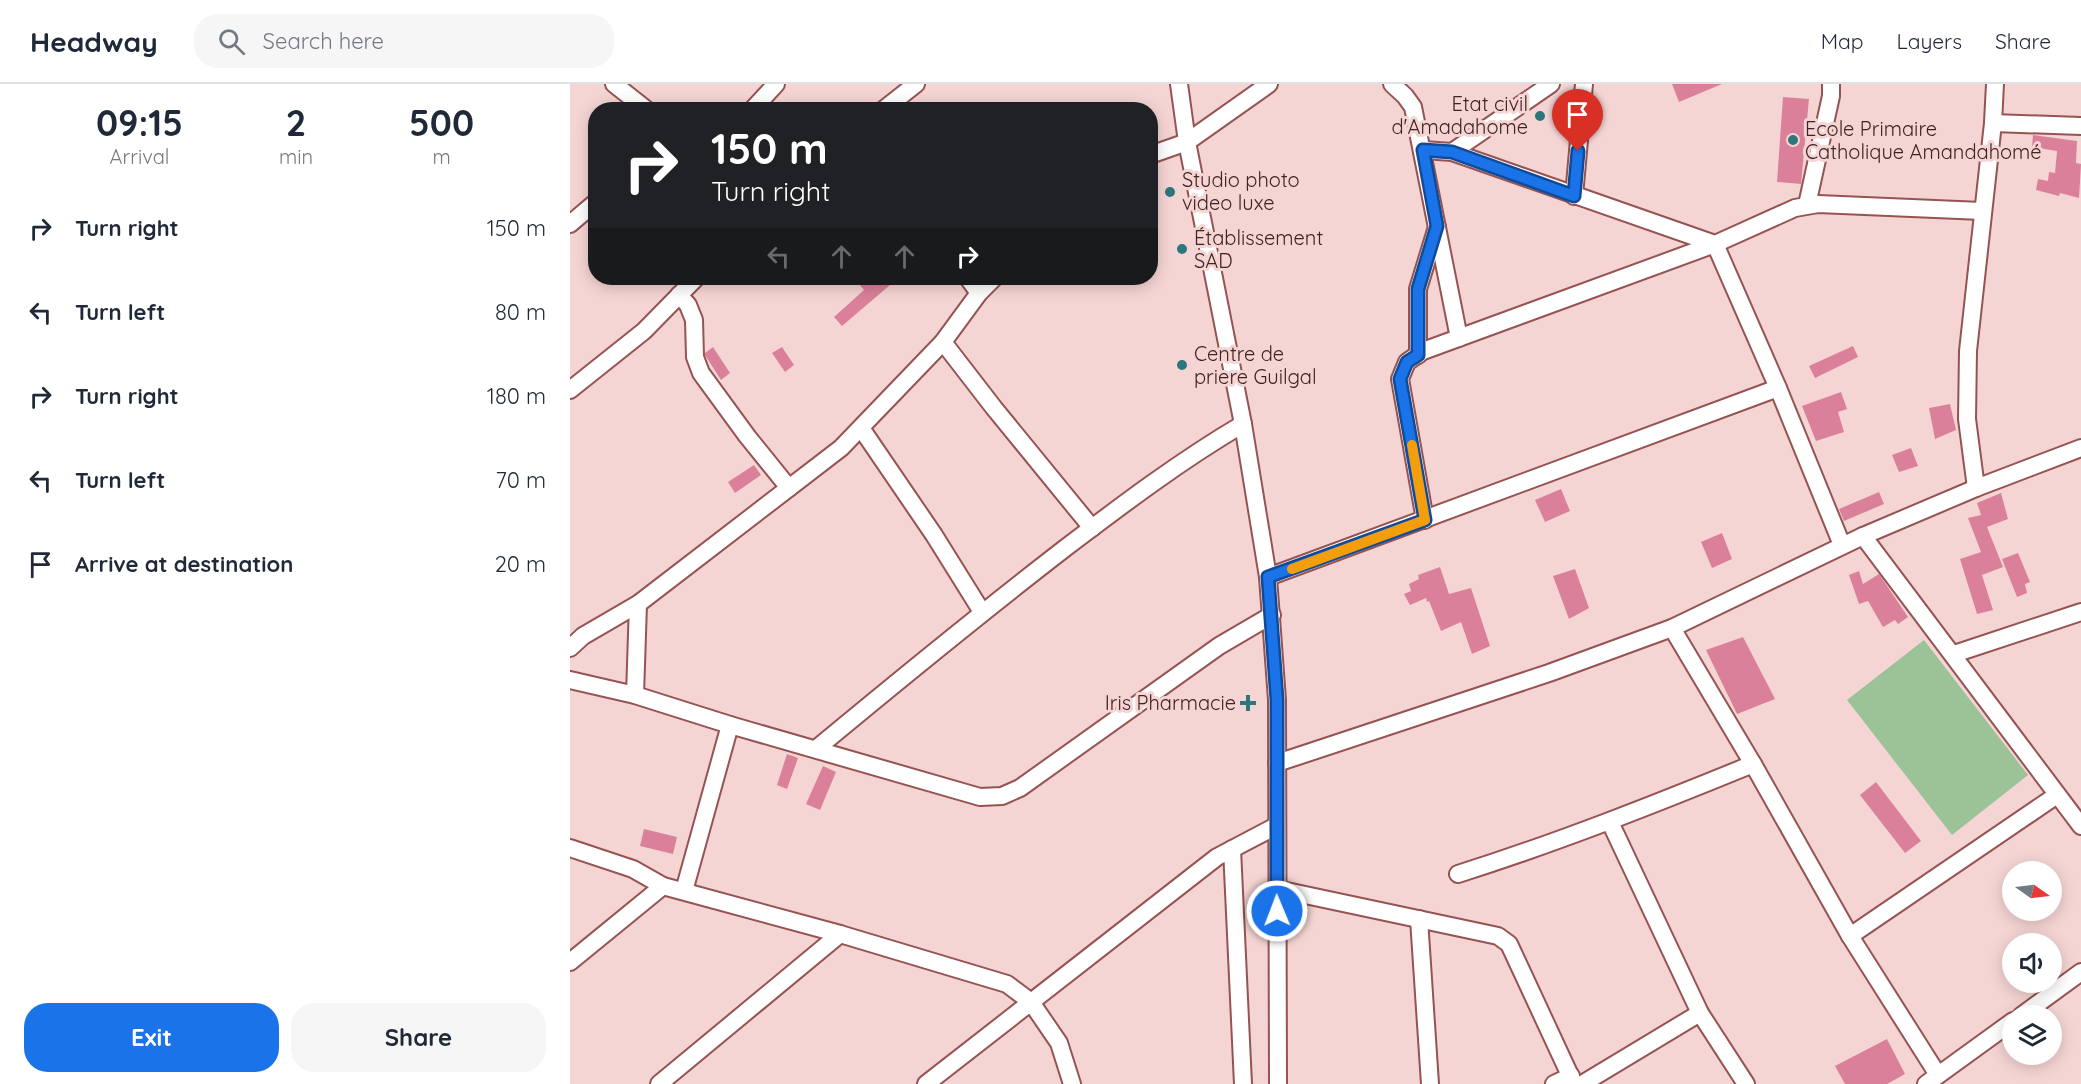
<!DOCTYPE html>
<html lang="en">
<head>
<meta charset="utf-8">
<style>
	:root { --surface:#fff; --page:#f6f6f7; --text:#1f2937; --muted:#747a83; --line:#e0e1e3; --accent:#1a73e8 }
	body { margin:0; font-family:Quicksand,sans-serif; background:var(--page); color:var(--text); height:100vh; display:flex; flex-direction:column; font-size:22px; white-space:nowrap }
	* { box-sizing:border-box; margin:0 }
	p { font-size:20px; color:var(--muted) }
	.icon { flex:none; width:33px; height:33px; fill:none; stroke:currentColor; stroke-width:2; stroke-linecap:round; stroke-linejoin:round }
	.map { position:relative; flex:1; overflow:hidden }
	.drawer { display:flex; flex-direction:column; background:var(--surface); width:570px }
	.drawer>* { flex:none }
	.banner { position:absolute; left:18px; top:18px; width:570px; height:183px; border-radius:24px; box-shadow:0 3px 15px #0003; background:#202124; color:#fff; overflow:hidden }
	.needle { width:39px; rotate:104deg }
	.fabs { position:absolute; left:1432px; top:777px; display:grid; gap:12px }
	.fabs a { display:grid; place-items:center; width:60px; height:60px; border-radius:50%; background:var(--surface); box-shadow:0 3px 15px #0003; font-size:30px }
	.pin { position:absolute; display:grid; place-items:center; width:51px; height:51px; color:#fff; margin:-62px -26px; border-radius:50% 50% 50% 0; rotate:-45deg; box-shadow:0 0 6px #0007 }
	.pin .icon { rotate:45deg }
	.me { position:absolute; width:66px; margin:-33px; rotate:359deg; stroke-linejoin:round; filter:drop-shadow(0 0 4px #0008) }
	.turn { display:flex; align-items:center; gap:21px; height:126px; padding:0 24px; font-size:27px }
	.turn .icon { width:78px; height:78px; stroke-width:2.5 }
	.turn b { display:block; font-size:42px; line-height:51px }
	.lanes { display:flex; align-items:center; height:57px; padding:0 24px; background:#0003; justify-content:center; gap:30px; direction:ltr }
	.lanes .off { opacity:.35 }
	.eta { display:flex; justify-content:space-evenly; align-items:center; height:102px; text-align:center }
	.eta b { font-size:36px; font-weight:800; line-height:42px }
	.button { display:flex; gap:12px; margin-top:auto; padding:12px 24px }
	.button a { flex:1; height:69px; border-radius:24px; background:var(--accent); color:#fff; font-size:24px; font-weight:800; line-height:69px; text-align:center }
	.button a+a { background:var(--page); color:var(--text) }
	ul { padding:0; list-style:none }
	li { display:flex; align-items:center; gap:18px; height:84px; padding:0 24px }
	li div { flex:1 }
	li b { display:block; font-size:22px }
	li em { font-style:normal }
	header { display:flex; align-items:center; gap:36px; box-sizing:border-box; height:84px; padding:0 30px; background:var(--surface); border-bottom:2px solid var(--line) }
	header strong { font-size:28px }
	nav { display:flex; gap:33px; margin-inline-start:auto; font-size:21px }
	.search { width:420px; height:54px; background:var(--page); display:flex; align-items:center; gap:15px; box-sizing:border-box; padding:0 21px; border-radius:24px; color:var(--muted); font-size:22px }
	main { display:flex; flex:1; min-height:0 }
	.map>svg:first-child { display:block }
	.green { fill:#9cc397 }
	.building { fill:#db809a }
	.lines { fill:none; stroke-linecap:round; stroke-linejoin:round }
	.minor-casing { stroke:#955352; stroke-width:20 }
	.minor { stroke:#fff; stroke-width:16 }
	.route-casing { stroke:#114b97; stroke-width:15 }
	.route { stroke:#1a73e8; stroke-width:10 }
	.slow { stroke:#f59e0b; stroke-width:10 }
	.poi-dot { fill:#2d767b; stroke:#f5d5d3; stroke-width:2 }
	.labels { text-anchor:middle; stroke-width:6; stroke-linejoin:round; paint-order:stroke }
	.poi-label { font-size:20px; fill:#3f2221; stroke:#f5d5d3; text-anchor:start }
</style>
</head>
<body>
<header>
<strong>Headway</strong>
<div class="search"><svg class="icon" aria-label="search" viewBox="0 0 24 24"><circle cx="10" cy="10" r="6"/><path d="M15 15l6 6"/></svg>Search here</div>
<nav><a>Map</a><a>Layers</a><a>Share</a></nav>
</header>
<main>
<section class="drawer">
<div class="eta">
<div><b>09:15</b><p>Arrival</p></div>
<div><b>2</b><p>min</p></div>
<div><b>500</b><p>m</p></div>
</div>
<ul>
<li><svg class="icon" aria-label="right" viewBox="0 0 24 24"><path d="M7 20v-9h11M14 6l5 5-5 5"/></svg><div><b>Turn right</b></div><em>150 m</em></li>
<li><svg class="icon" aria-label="left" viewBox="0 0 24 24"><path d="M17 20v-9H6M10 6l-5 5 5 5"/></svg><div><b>Turn left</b></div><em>80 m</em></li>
<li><svg class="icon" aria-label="right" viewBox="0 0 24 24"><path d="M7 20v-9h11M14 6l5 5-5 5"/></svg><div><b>Turn right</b></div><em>180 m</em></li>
<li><svg class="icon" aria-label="left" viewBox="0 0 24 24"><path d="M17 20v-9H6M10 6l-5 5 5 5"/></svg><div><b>Turn left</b></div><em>70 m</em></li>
<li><svg class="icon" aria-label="arrive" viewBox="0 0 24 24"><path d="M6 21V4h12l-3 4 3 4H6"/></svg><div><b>Arrive at destination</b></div><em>20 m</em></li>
</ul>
<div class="button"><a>Exit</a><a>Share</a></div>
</section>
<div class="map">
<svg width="1511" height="1000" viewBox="0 0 1511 1000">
	<rect width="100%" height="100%" fill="#f5d5d3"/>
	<polygon class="green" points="1354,556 1458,691 1382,751 1277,616"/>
	<g class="building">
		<polygon points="1102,0 1152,0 1109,18"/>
		<polygon points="1213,13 1239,15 1231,100 1207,98"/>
		<polygon points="1463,51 1507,57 1506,79 1511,80 1509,114 1490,109 1489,112 1466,106 1468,95 1478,97 1479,88 1485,89 1487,67 1462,63"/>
		<polygon points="296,194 313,194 320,201 272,242 264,233 294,206 289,200"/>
		<polygon points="1283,262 1288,273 1245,294 1239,282"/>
		<polygon points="143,263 160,289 151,296 135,271 135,269"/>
		<polygon points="212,263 224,281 215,288 202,269"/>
		<polygon points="1271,308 1277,325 1268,328 1274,348 1246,357 1232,322"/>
		<polygon points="1380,320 1386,346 1365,355 1359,324"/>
		<polygon points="1341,364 1348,382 1329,388 1322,371"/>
		<polygon points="184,381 191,391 165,409 158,398"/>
		<polygon points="991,405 1000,427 975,438 965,416"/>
		<polygon points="1309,408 1314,420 1274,437 1269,425"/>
		<polygon points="1431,409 1438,435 1417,443 1433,483 1412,491 1423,526 1407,530 1390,475 1411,468 1398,434 1411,431 1407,419"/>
		<polygon points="1152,449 1162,475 1142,484 1131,458"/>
		<polygon points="1448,469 1460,498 1455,500 1457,509 1447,513 1432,475"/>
		<polygon points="870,483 879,510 901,504 920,562 902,570 891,538 871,547 859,517 857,518 856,514 840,521 834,510 841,507 839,500 849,495 848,491"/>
		<polygon points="1005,485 1019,524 999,535 983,492"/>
		<polygon points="1289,487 1293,500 1309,490 1338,533 1328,540 1325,536 1313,543 1298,517 1289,520 1279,491"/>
		<polygon points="1173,553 1205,615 1167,630 1136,566"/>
		<polygon points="217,670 228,674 217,705 207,701"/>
		<polygon points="253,682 266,688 250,726 236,720"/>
		<polygon points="1306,698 1351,757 1335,769 1290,711"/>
		<polygon points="74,745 107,753 103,770 70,762"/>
		<polygon points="1317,955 1335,990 1317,1000 1275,1000 1265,982"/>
	</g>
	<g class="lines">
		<defs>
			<g id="minor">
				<polyline points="44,0 77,26"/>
				<polyline points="609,0 617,58 673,340 698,493 707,616 708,1000"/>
				<polyline points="822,0 835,12 843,23 889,254"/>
				<polyline points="182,26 206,0"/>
				<polyline points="313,26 346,0"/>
				<polyline points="1423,39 1511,42"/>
				<polyline points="853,66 882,68 1145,160 1208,304 1272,461"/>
				<polyline points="882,68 981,0"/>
				<polyline points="580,71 617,58 699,0"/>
				<polyline points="1004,112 1014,0"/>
				<polyline points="1237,121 1261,12 1261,0"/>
				<polyline points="0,140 26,118"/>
				<polyline points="398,194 409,209"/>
				<polyline points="109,211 118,221 124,236 125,273 131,289 177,352 219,404"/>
				<polyline points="373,258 424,324 522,444"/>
				<polyline points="848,271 848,205 867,143"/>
				<polyline points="0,306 74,247 126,194"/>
				<polyline points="291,344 364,451 412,528"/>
				<polyline points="1406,404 1397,335 1398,267 1423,39 1425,0"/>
				<polyline points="855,436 830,295 837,278 853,267 1145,160 1225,124 1248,120 1412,127"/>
				<polyline points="1293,452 1511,742"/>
				<polyline points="698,493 1208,304"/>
				<polyline points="1102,544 1183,680 1280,852 1368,991"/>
				<polyline points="0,564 13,552 68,520 271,364 373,258 409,209 424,194"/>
				<polyline points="1384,570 1511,528"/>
				<polyline points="0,596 65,611 160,641 410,713 432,712 450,704 649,562 702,531"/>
				<polyline points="65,611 68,520"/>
				<path d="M 246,665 C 328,597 410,530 494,465 C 552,421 610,377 673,340"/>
				<polyline points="707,679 979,589 1102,544 1293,452 1406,404 1511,364"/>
				<polyline points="1040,738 1130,929 1176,1000"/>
				<polyline points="0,764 63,785 93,802 270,850 437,900 461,918 489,959 502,1000"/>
				<polyline points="662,765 673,1000"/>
				<path d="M 888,790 C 989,758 1085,720 1183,680"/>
				<polyline points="707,805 928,852 939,860 1004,1000"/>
				<polyline points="114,807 160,641"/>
				<polyline points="849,835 860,1000"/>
				<polyline points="1280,852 1487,711"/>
				<polyline points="0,878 93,802"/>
				<polyline points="1451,932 1511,888"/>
				<polyline points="89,1000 270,850"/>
				<polyline points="356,1000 647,773 706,742"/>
				<polyline points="984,1000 1001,992"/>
				<polyline points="1012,1000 1130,929"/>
				<polyline points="1356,1000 1443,937"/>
			</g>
		</defs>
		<use href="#minor" class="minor-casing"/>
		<use href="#minor" class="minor"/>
	</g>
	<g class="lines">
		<defs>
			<polyline id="route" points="707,827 707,616 698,493 855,436 830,295 837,278 848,271 848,205 867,142 853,66 882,68 1004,112 1008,67"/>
		</defs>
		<use href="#route" class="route-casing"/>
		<use href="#route" class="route"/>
		<polyline class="slow" points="722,485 855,436 842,361"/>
	</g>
	<g class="poi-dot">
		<circle cx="970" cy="32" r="6"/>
		<circle cx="1223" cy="56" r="6"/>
		<circle cx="600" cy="108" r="6"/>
		<circle cx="612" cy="165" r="6"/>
		<circle cx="612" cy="281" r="6"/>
		<path d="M675 610h6v6h6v6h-6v6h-6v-6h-6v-6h6z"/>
	</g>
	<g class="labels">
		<g class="poi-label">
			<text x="958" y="27" text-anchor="end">Etat civil<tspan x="958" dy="23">d'Amadahome</tspan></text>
			<text x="1235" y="52">Ecole Primaire<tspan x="1235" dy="23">Catholique Amandahomé</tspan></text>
			<text x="612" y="103">Studio photo<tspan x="612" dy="23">video luxe</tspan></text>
			<text x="624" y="161">Établissement<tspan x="624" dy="23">SAD</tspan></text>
			<text x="624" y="277">Centre de<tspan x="624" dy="23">priere Guilgal</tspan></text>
			<text x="666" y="626" text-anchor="end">Iris Pharmacie</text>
		</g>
	</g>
</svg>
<div class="fabs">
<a><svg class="needle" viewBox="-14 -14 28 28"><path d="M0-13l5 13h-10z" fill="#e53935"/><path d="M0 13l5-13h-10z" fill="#747a83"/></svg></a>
<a><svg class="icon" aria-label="sound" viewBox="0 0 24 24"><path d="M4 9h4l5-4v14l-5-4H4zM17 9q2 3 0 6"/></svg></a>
<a><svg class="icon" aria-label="layers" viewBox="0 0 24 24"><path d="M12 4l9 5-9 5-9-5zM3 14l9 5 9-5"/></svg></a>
</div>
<div class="pin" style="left:1008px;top:67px;background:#d93025"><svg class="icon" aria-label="arrive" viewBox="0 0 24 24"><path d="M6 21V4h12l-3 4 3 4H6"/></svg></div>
<svg class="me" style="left:707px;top:827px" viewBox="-20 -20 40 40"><circle r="17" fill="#1a73e8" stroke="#fff" stroke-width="3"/><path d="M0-11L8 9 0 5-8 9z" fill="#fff"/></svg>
<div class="banner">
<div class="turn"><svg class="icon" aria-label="right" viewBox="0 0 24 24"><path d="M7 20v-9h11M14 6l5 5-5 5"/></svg><div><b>150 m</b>Turn right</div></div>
<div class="lanes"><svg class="icon off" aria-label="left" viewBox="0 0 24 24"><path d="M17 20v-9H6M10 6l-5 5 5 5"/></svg><svg class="icon off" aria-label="ahead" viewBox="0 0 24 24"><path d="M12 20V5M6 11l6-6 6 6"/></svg><svg class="icon off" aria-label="ahead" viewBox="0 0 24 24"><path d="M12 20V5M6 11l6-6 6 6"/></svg><svg class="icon" aria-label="right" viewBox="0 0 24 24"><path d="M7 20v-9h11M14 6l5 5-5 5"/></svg></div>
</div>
</div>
</main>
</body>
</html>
